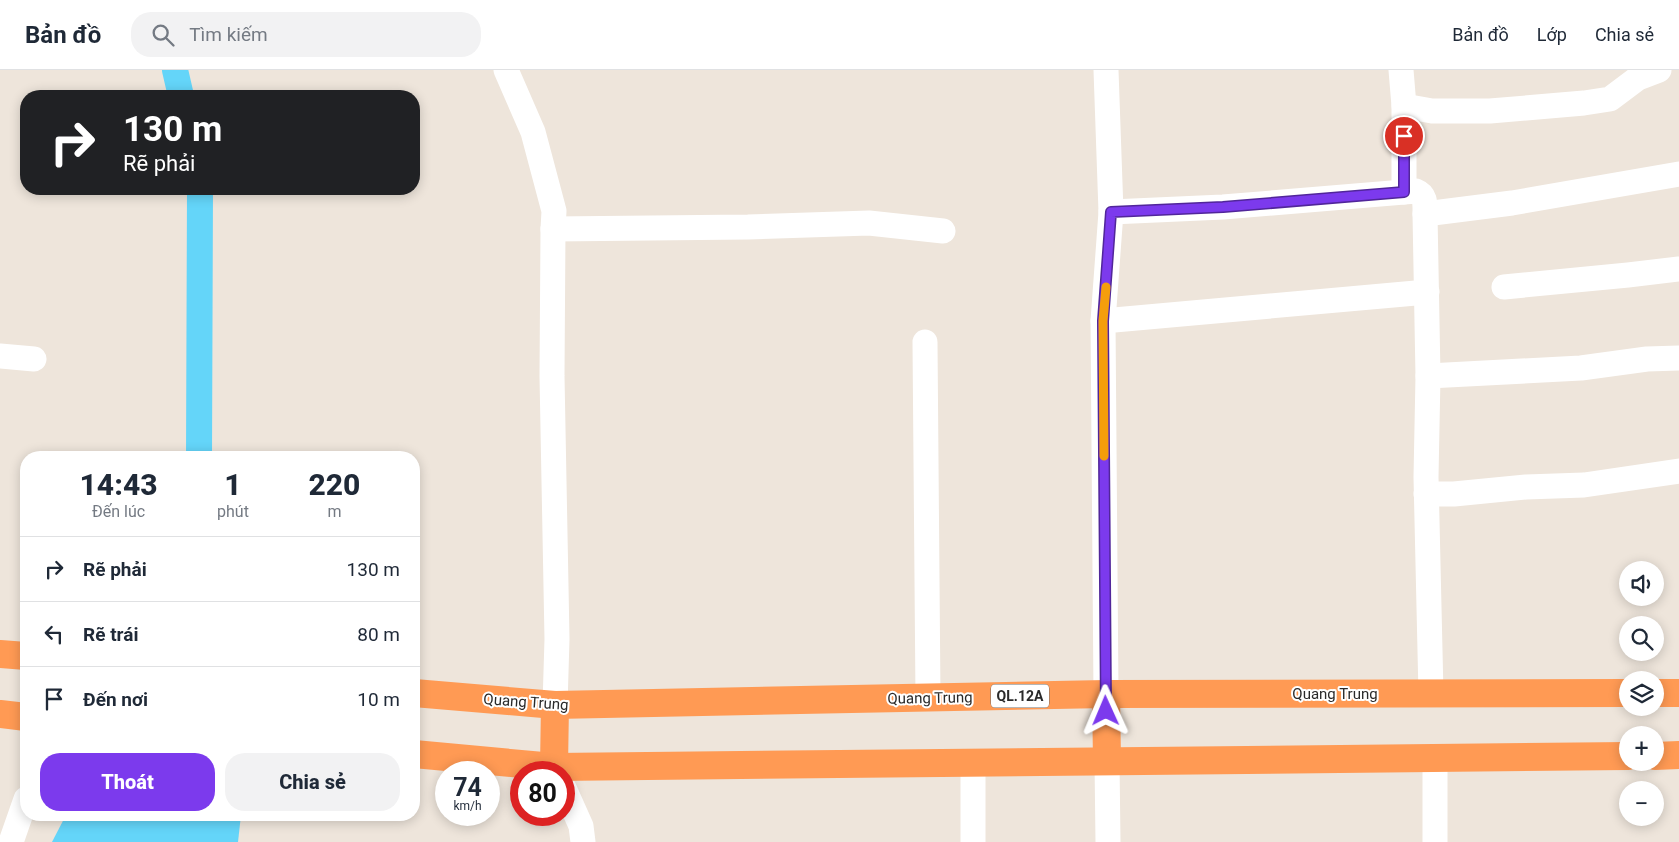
<!DOCTYPE html>
<html lang="vi">
<head>
<meta charset="utf-8">
<style>
	:root { --surface:#fff; --page:#f2f2f3; --text:#1f2937; --muted:#747a83; --line:#e0e1e3; --accent:#7c3aed }
	body { margin:0; font-family:Roboto,sans-serif; background:var(--page); color:var(--text); height:100vh; display:flex; flex-direction:column; font-size:19px; white-space:nowrap }
	* { box-sizing:border-box; margin:0 }
	p { font-size:16px; color:var(--muted) }
	.icon { flex:none; width:28px; height:28px; fill:none; stroke:currentColor; stroke-width:2; stroke-linecap:round; stroke-linejoin:round }
	.map { position:relative; flex:1; overflow:hidden }
	.side { position:absolute; left:20px; top:381px; width:400px; height:370px; display:flex; flex-direction:column; background:var(--surface); border-radius:20px; box-shadow:0 2px 12px #0003 }
	.side>* { flex:none }
	.banner { position:absolute; left:20px; top:20px; width:400px; height:105px; border-radius:20px; box-shadow:0 2px 12px #0003; background:#202124; color:#fff; overflow:hidden }
	.tools { position:absolute; left:1619px; top:491px; display:grid; gap:10px }
	.tools a { display:grid; place-items:center; width:45px; height:45px; border-radius:50%; background:var(--surface); box-shadow:0 2px 12px #0003; font-size:25px }
	.speed { position:absolute; left:435px; top:691px; display:flex; gap:10px; font-size:25px; font-weight:700; text-align:center }
	.speed>* { display:grid; place-content:center; width:65px; height:65px; border-radius:50%; background:var(--surface); box-shadow:0 2px 12px #0003; line-height:1 }
	.speed small { font-size:12px; font-weight:400 }
	.speed .limit { border:8px solid #d22; background:#fff; color:#111 }
	.pin { position:absolute; display:grid; place-items:center; width:42px; height:42px; color:#fff; margin:-21px; border:2px solid #fff; border-radius:50%; box-shadow:0 1px 5px #0007 }
	.me { position:absolute; width:55px; margin:-28px; rotate:359deg; stroke-linejoin:round; filter:drop-shadow(0 0 4px #0008) }
	.turn { display:flex; align-items:center; gap:18px; height:105px; padding:0 20px; font-size:22px }
	.turn .icon { width:65px; height:65px; stroke-width:2.5 }
	.turn b { display:block; font-size:35px; line-height:42px }
	.eta { display:flex; justify-content:space-evenly; align-items:center; height:85px; text-align:center }
	.eta b { font-size:30px; font-weight:800; line-height:35px }
	.cta { display:flex; gap:10px; margin-top:auto; padding:10px 20px }
	.cta a { flex:1; height:58px; border-radius:20px; background:var(--accent); color:#fff; font-size:20px; font-weight:800; line-height:58px; text-align:center }
	.cta a+a { background:var(--page); color:var(--text) }
	ul { padding:0; list-style:none }
	li { display:flex; align-items:center; gap:15px; height:65px; padding:0 20px; border-top:1px solid var(--line) }
	li div { flex:1 }
	li b { display:block; font-size:19px }
	li em { font-style:normal }
	header { display:flex; align-items:center; gap:30px; box-sizing:border-box; height:70px; padding:0 25px; background:var(--surface); border-bottom:1px solid var(--line) }
	header strong { font-size:24px }
	nav { display:flex; gap:28px; margin-inline-start:auto; font-size:18px }
	.search { width:350px; height:45px; background:var(--page); display:flex; align-items:center; gap:12px; box-sizing:border-box; padding:0 18px; border-radius:20px; color:var(--muted); font-size:19px }
	.map>svg:first-child { display:block }
	.water { fill:#64d5f9 }
	.lines { fill:none; stroke-linecap:round; stroke-linejoin:round }
	.canal { stroke:#64d5f9; stroke-width:26 }
	.minor { stroke:#fff; stroke-width:25 }
	.highway { stroke:#ff9a54; stroke-width:28 }
	.route-casing { stroke:#51269a; stroke-width:12 }
	.route { stroke:#7c3aed; stroke-width:9 }
	.slow { stroke:#f59e0b; stroke-width:9 }
	.labels { text-anchor:middle; stroke-width:4; stroke-linejoin:round; paint-order:stroke }
	.shield { fill:#fff; stroke:#6a6a6a; stroke-width:1 }
	.shield-label { font-size:14px; font-weight:bold; fill:#2a2a2a }
	.street-label { font-size:15px; fill:#2a2a2a; stroke:#fff }
</style>
</head>
<body>
<header>
<strong>Bản đồ</strong>
<div class="search"><svg class="icon" aria-label="search" viewBox="0 0 24 24"><circle cx="10" cy="10" r="6"/><path d="M15 15l6 6"/></svg>Tìm kiếm</div>
<nav><a>Bản đồ</a><a>Lớp</a><a>Chia sẻ</a></nav>
</header>
<div class="map">
<svg width="1679" height="772" viewBox="0 0 1679 772">
	<rect width="100%" height="100%" fill="#eee5db"/>
	<polygon class="water" points="66,745 241,745 238,772 52,772"/>
	<g class="lines">
		<g class="canal">
			<polyline points="175,0 181,26"/>
			<polyline points="199,388 200,119"/>
		</g>
		<g class="minor">
			<polyline points="506,0 533,62 554,141 553,159 552,306 557,569 555,635"/>
			<polyline points="1401,0 1404,36 1404,122"/>
			<polyline points="1404,36 1432,41 1490,41 1584,33 1610,29 1638,8 1659,0"/>
			<path d="M 1111,142 L 1223,137 L 1416,121 C 1426,125 1425,134 1425,144 L 1428,306 L 1426,407 L 1431,624"/>
			<polyline points="1425,144 1512,133 1679,104"/>
			<polyline points="553,159 748,157 869,153 943,161"/>
			<polyline points="1504,217 1628,205 1679,199"/>
			<polyline points="1103,251 1427,222"/>
			<polyline points="925,272 928,628"/>
			<polyline points="0,286 34,289"/>
			<polyline points="1428,306 1581,298 1647,289 1679,288"/>
			<polyline points="1426,424 1454,424 1526,417 1584,415 1679,401"/>
			<polyline points="1106,624 1103,251 1111,142 1106,0"/>
			<polyline points="1107,691 1108,772"/>
			<polyline points="564,718 581,756 583,772"/>
			<polyline points="11,772 26,729"/>
			<polyline points="973,772 973,693"/>
			<polyline points="1435,772 1435,688"/>
		</g>
		<g class="highway">
			<polyline points="0,584 26,586"/>
			<polyline points="414,623 555,635 1106,624 1628,623"/>
			<polyline points="1655,623 1679,623"/>
			<polyline points="1106,624 1107,691"/>
			<polyline points="0,644 26,647"/>
			<polyline points="414,684 554,697 1628,686"/>
			<polyline points="1655,686 1679,685"/>
			<polyline points="554,697 555,635"/>
		</g>
	</g>
	<g class="lines">
		<defs>
			<polyline id="route" points="1106,641 1103,251 1111,142 1223,137 1404,122 1404,66"/>
		</defs>
		<use href="#route" class="route-casing"/>
		<use href="#route" class="route"/>
		<polyline class="slow" points="1104,386 1103,251 1106,217"/>
	</g>
	<g class="labels">
		<rect class="shield" x="991" y="614.5" width="58" height="23" rx="4"/>
		<g class="shield-label">
			<text x="1020" y="631">QL.12A</text>
		</g>
		<g class="street-label">
			<text x="1335" y="629">Quang Trung</text>
			<text transform="translate(930 628) rotate(-1)" y="5">Quang Trung</text>
			<text transform="translate(526 632) rotate(4)" y="5">Quang Trung</text>
		</g>
	</g>
</svg>
<div class="tools">
<a><svg class="icon" aria-label="sound" viewBox="0 0 24 24"><path d="M4 9h4l5-4v14l-5-4H4zM17 9q2 3 0 6"/></svg></a>
<a><svg class="icon" aria-label="search" viewBox="0 0 24 24"><circle cx="10" cy="10" r="6"/><path d="M15 15l6 6"/></svg></a>
<a><svg class="icon" aria-label="layers" viewBox="0 0 24 24"><path d="M12 4l9 5-9 5-9-5zM3 14l9 5 9-5"/></svg></a>
<a>+</a>
<a>−</a>
</div>
<div class="speed"><div>74<small>km/h</small></div><div class="limit">80</div></div>
<div class="pin" style="left:1404px;top:66px;background:#d93025"><svg class="icon" aria-label="arrive" viewBox="0 0 24 24"><path d="M6 21V4h12l-3 4 3 4H6"/></svg></div>
<svg class="me" style="left:1106px;top:641px" viewBox="-20 -20 40 40"><path d="M0-17L14 15 0 8-14 15z" fill="#7c3aed" stroke="#fff" stroke-width="4"/></svg>
<div class="banner">
<div class="turn"><svg class="icon" aria-label="right" viewBox="0 0 24 24"><path d="M7 20v-9h11M14 6l5 5-5 5"/></svg><div><b>130 m</b>Rẽ phải</div></div>
</div>
<section class="side">
<div class="eta">
<div><b>14:43</b><p>Đến lúc</p></div>
<div><b>1</b><p>phút</p></div>
<div><b>220</b><p>m</p></div>
</div>
<ul>
<li><svg class="icon" aria-label="right" viewBox="0 0 24 24"><path d="M7 20v-9h11M14 6l5 5-5 5"/></svg><div><b>Rẽ phải</b></div><em>130 m</em></li>
<li><svg class="icon" aria-label="left" viewBox="0 0 24 24"><path d="M17 20v-9H6M10 6l-5 5 5 5"/></svg><div><b>Rẽ trái</b></div><em>80 m</em></li>
<li><svg class="icon" aria-label="arrive" viewBox="0 0 24 24"><path d="M6 21V4h12l-3 4 3 4H6"/></svg><div><b>Đến nơi</b></div><em>10 m</em></li>
</ul>
<div class="cta"><a>Thoát</a><a>Chia sẻ</a></div>
</section>
</div>
</body>
</html>
